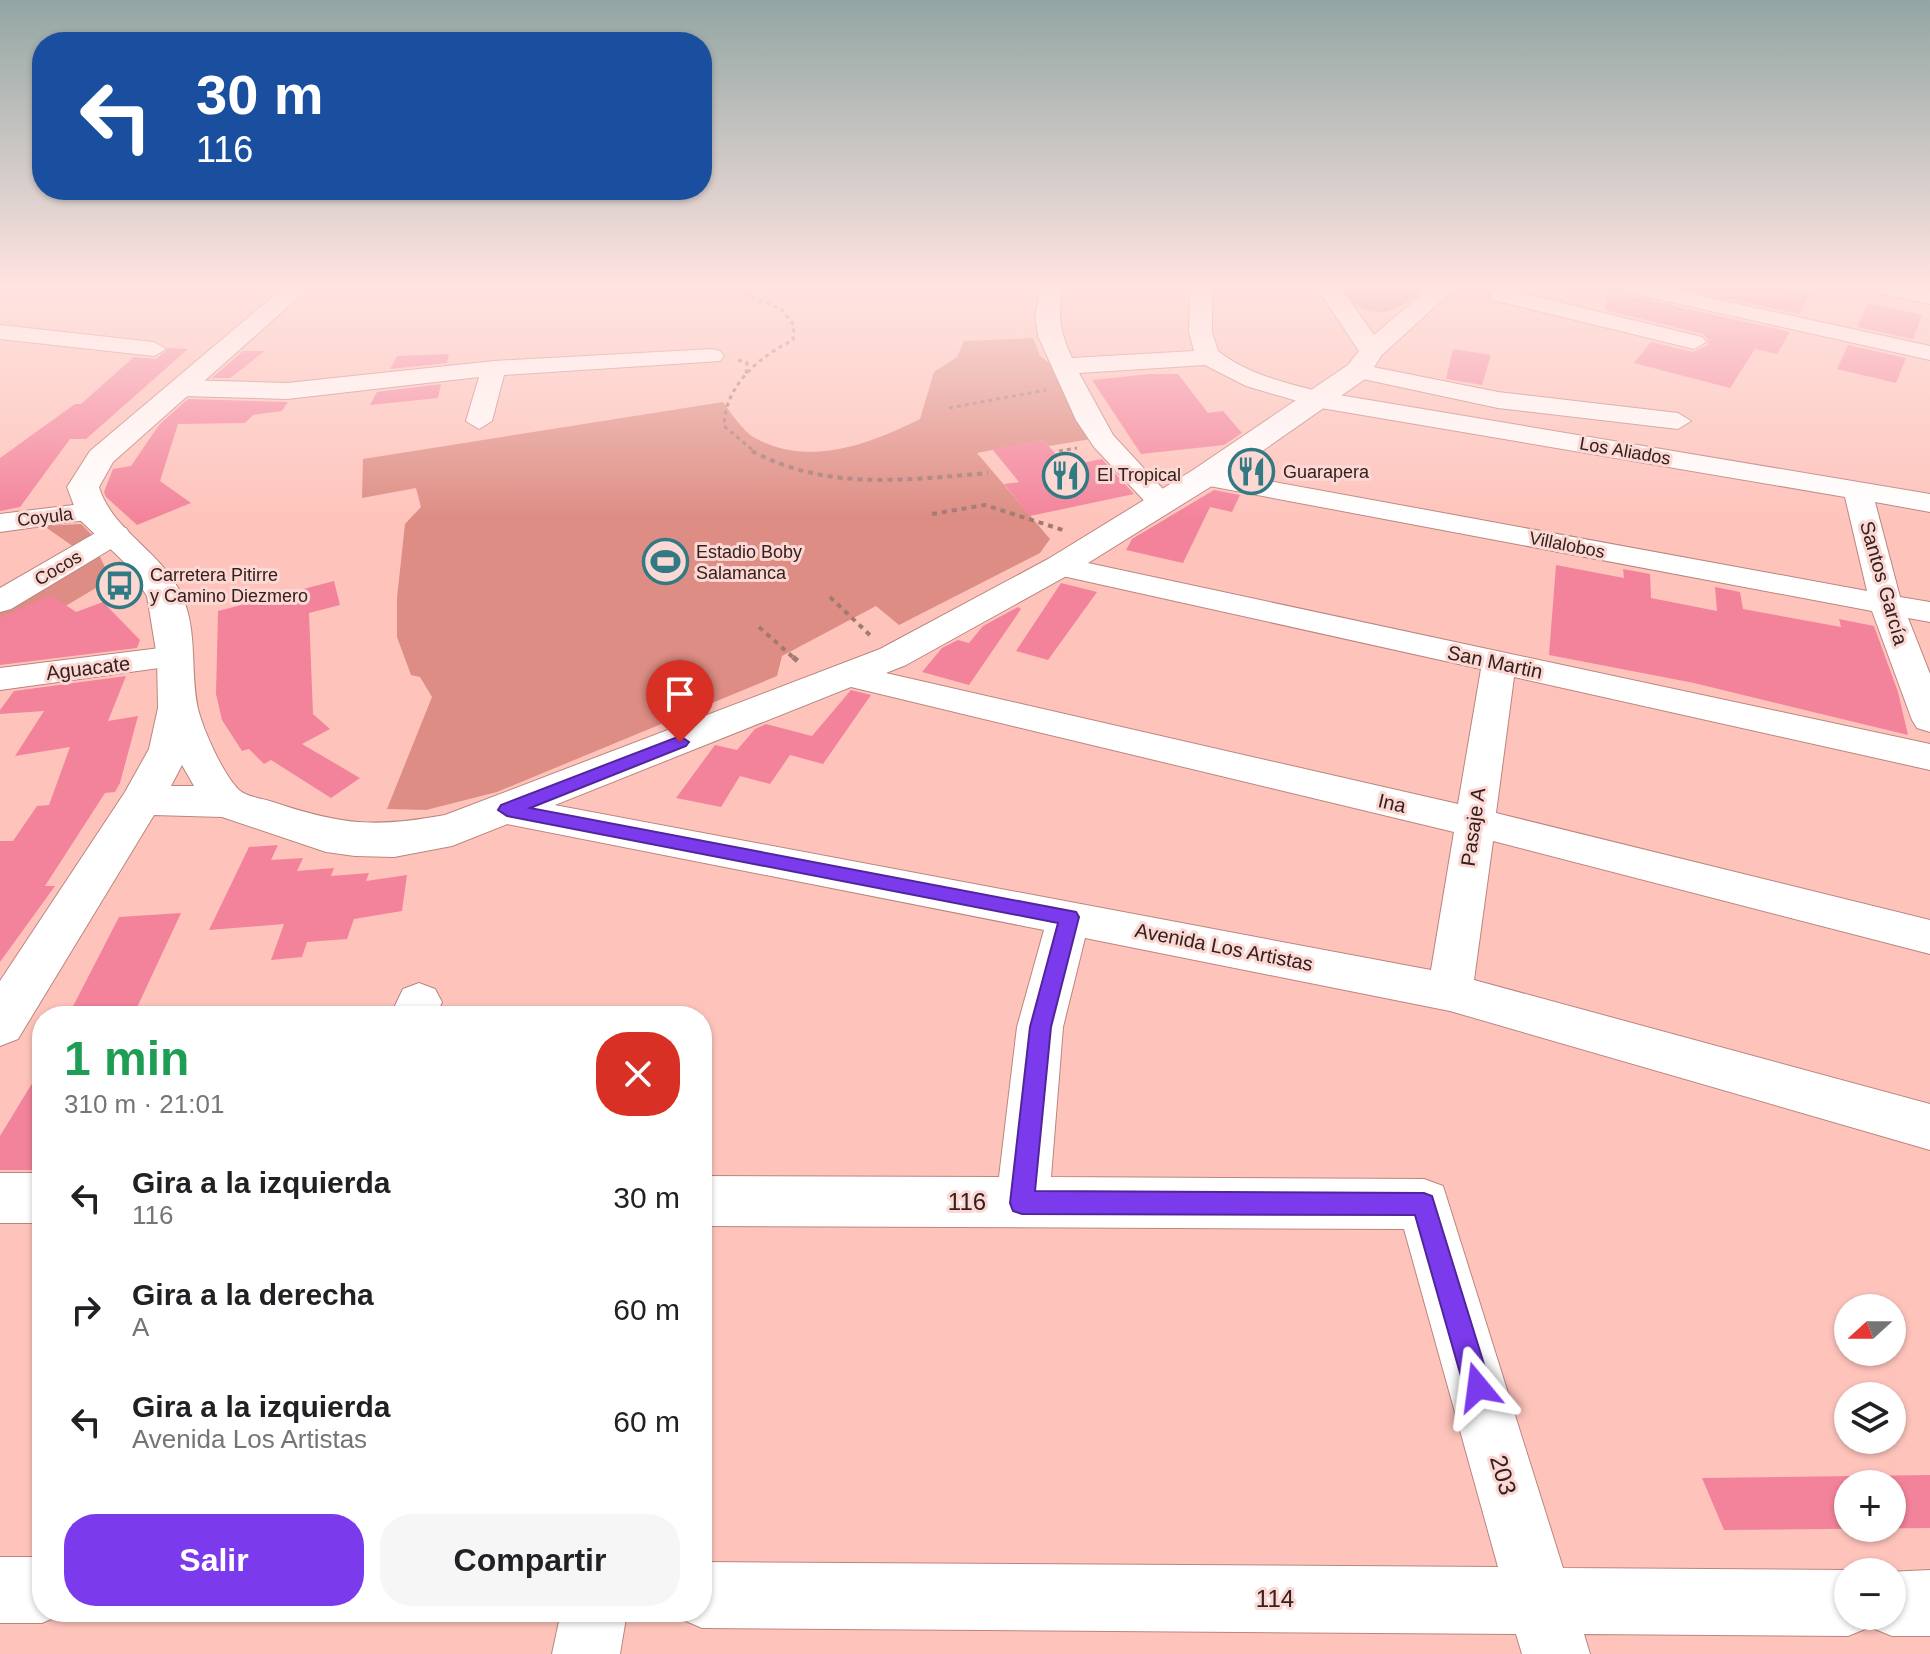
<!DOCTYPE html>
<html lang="es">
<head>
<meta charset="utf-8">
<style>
	:root { --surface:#fff; --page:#f6f6f6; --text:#202124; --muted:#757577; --accent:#7c3aed }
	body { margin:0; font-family:Arial,sans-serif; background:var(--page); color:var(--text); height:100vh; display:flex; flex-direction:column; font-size:30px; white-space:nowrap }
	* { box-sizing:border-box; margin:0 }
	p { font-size:26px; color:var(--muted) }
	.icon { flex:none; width:44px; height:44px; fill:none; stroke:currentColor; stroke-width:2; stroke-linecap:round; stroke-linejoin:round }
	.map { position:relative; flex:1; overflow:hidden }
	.details { position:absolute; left:32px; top:1006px; width:680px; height:616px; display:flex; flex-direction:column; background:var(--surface); border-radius:32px; box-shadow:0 2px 6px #0004 }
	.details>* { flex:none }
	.banner { position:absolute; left:32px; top:32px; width:680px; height:168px; border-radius:32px; box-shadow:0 2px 6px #0004; background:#1a4fa0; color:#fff; overflow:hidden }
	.needle { width:52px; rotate:249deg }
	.fabs { position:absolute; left:1834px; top:1294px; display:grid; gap:16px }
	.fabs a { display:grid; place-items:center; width:72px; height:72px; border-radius:50%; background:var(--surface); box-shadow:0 2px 6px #0004; font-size:40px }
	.pin { position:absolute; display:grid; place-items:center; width:68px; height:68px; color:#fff; margin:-82px -34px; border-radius:50% 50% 50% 0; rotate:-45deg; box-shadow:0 0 8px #0007 }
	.pin .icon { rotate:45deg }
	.me { position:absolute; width:88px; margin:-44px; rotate:344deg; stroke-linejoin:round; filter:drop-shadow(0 0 6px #0008) }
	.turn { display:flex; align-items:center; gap:28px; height:168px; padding:0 32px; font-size:36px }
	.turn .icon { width:104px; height:104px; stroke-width:2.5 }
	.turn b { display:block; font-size:56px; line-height:68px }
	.round { display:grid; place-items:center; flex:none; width:84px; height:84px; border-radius:32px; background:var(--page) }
	.summary { display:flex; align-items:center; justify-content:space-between; height:136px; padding:0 32px }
	h1 { font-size:48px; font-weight:600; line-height:60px; color:#1e9e55 }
	.action { display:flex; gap:16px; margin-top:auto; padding:16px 32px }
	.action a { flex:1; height:92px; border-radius:32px; background:var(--accent); color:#fff; font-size:32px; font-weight:600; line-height:92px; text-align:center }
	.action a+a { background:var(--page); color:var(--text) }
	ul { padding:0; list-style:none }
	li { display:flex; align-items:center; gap:24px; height:112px; padding:0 32px }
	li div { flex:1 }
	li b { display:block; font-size:30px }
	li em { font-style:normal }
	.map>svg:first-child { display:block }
	.green { fill:#dd8d83 }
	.building { fill:#f3839b; fill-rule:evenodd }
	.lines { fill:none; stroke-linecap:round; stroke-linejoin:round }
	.minor-casing { stroke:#bb857e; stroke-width:2 }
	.major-casing { stroke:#bb857e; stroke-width:2 }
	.path-far2 { stroke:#a27973; stroke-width:3; stroke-dasharray:4 4; stroke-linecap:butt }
	.path-far1 { stroke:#a27973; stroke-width:4; stroke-dasharray:5 5; stroke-linecap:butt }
	.path { stroke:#a27973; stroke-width:5; stroke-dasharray:6 6; stroke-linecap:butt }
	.minor { fill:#fff; fill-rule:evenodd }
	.major { fill:#fff; fill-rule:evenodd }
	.route { fill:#7c3aed; stroke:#51269a; stroke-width:2 }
	.labels { text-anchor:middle; stroke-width:6; stroke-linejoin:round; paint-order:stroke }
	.far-street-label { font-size:18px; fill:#35201d; stroke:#fbd8d3 }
	.far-poi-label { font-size:18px; fill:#35201d; stroke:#fbd8d3; text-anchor:start }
	.street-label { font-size:20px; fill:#35201d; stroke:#fbd8d3 }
	.near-street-label { font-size:24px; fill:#35201d; stroke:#fbd8d3 }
</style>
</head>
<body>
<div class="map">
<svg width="1930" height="1654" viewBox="0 0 1930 1654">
	<rect width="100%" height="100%" fill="#fec4bc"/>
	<g class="green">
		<path d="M 1337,288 L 1425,288 C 1394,316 1368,324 1337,288 Z"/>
		<path d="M 1033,338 L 1040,356 L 1059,370 L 1091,439 L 1049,446 L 1043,440 L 977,453 L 1050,539 L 1040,553 L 899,625 L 876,606 L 782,656 L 777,676 L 497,792 L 426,810 L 387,809 L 432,697 L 420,677 L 411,675 L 397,637 L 397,598 L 405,524 L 421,507 L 416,488 L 362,498 L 363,459 L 723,402 C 732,414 744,433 757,439 C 810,467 870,444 920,419 L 934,372 L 957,357 L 964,341 Z"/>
		<polygon points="81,524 93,536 74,547 44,526"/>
		<polygon points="94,557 100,557 111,579 0,645 0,611"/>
	</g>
	<g class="building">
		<polygon points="1608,288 1621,288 1634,297 1790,332 1777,354 1755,349 1730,388 1634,363 1651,342 1693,352 1708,345 1708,340 1703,334 1605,310"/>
		<polygon points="1677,288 1786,288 1811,293 1799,314"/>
		<polygon points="1868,303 1922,315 1913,339 1857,327"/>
		<polygon points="1848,345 1906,358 1896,383 1837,369"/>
		<polygon points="169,348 188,349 86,439 70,439 20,507 0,511 0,458 75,404 81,404 134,357 156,359"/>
		<polygon points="1453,349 1491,355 1482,385 1446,379"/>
		<polygon points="243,351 265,351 230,378 212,378"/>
		<polygon points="449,354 447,363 390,369 397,356"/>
		<polygon points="1149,374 1178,374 1208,413 1223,411 1242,433 1224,445 1141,454 1092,380"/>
		<polygon points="441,384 438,398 370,405 377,392"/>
		<polygon points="188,399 288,402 282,411 253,415 245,423 178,424 160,481 191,503 137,525 106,497 104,492 113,469 131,466 159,425"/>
		<polygon points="1043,440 1067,466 1102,459 1134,494 1030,516 1004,484 1019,482 992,449"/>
		<polygon points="1214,490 1240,495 1232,512 1210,507 1183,563 1126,550 1132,539"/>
		<polygon points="1556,565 1624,578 1623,569 1650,574 1651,598 1717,611 1715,587 1740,592 1743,609 1841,627 1839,619 1874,626 1898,692 1908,735 1694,683 1549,655"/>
		<polygon points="334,581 340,605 309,613 313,714 330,729 302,744 360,778 331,798 271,760 264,764 249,749 242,751 222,720 216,694 218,611"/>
		<polygon points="1061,583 1097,592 1048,660 1016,651"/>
		<polygon points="51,595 76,612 103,602 140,640 137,648 0,665 0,618"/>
		<polygon points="1018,607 1021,609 969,685 922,672 942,648 958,640 969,643 983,626"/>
		<polygon points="126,676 108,721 138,716 120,783 115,792 105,793 45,886 55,886 0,962 0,841 13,841 37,806 49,805 70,747 15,756 44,711 0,714 0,710 14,691"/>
		<polygon points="851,690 871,695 823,764 790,755 770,784 740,776 721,807 676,798 715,745 737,750 755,729 766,724 812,736"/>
		<polygon points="278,845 271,860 303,858 297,871 334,868 331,876 369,873 366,881 407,875 402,911 354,919 347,939 307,942 302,957 271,960 284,924 209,930 249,847"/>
		<polygon points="181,913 133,1016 68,1016 119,917"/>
		<polygon points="42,1067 42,1155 33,1170 0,1170 0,1136"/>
		<path d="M 1930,1475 L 1930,1528 L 1724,1530 L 1702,1478 ZM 1848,1484 L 1892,1484 L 1892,1528 L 1848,1528 Z"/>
	</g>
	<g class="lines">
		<defs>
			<g id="minor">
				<path d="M 1041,288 L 1063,288 C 1057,316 1060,332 1072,358 L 1194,351 L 1189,332 L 1190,288 L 1212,288 L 1212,332 L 1218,351 C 1247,374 1285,383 1321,392 L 1930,494 L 1930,512 L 1875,502 L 1900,597 L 1930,602 L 1930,622 L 1908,618 L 1930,674 L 1930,732 L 1917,728 L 1912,720 L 1872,611 L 1204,485 L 1194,483 L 1190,477 L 1194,471 L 1204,469 L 1867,591 L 1845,497 L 1321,408 L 1246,386 L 1205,365 L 1079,373 L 1113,435 L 1175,502 L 1171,508 L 1151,508 L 1094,447 L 1076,420 L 1038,336 L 1035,315 Z"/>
				<polygon points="1497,288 1521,288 1518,292 1702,337 1706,342 1694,349 1493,300 1490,295"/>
				<polygon points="1624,288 1664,288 1930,346 1930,360 1635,294"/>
				<polygon points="1876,288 1930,290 1930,304 1879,293"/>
				<polygon points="0,325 154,342 166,349 154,356 0,339"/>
				<polygon points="712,349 720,351 724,356 720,361 504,375 492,421 479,429 466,421 479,377 287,399 182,396 169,388 182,380 287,383 494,361"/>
				<polygon points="1358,364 1498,392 1678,413 1691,421 1678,429 1498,408 1349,376 1346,371 1349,366"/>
				<polygon points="90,503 100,506 105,512 100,518 0,532 0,514"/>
				<polygon points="115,525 126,528 130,534 126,540 11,609 0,612 0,588 104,528"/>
				<polygon points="1060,557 1930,744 1930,770 1514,677 1496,813 1930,920 1930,954 1493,841 1474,980 1930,1104 1930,1150 1450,1011 1085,938 1063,1027 1051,1177 1424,1179 1443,1186 1563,1568 1848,1570 1853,1572 1848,1572 1848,1616 1892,1616 1892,1572 1887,1572 1930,1570 1930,1636 1892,1636 1870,1627 1848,1636 1584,1634 1590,1654 1522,1654 1516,1634 702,1628 679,1618 676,1612 702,1612 702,1562 1498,1567 1404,1229 702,1226 702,1176 999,1177 1017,1027 1044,930 507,824 493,820 487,810 493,800 507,796 1431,970 1454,832 851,687 839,684 834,676 839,668 851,665 1458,804 1481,669 1049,573 1044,566 1049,559"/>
				<polygon points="176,646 188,650 193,657 188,664 0,690 0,668"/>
				<polygon points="419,983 435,989 442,1002 436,1016 390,1016 403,989"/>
				<rect x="0" y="1173" width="42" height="50"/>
				<polygon points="0,1557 42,1557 42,1612 65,1613 42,1623 0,1623"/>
				<polygon points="561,1612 627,1612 620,1654 552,1654"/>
			</g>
			<path id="major" d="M 283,288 L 309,288 L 113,462 L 99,487 C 112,531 163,552 182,596 C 198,631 190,673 198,709 C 204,732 223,774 239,790 C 247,797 264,799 273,802 C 342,825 374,828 445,815 L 880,649 L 1048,559 L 1193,470 L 1348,365 L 1359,351 L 1317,288 L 1341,288 L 1374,335 L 1429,288 L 1455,288 L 1381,356 L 1368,377 L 1215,484 L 1072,573 L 906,665 L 452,846 L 394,857 L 355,856 L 326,852 L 222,817 L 154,815 L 18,1039 L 0,1046 L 0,981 L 125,792 L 149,749 L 158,708 L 157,657 L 147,596 L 123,561 L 79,519 L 67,487 L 90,451 ZM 182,765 L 194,786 L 171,786 Z"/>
		</defs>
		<use href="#minor" class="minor-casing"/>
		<use href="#major" class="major-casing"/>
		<g class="path-far2">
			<path d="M 729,288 L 781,309 L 794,325 L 793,340 C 759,357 725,385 724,426 L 756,453"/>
			<polyline points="749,294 762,288"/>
			<polyline points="738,360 747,363 746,375"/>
			<polyline points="949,408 1046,390"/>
			<polyline points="1059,451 1077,448"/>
		</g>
		<g class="path-far1">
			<path d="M 752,451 C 827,491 906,480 988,473"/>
			<polyline points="932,514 985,505 1066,531"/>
			<polyline points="830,597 872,637"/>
			<polyline points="759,627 795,659"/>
		</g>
		<polyline class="path" points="793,657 800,663"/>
		<use href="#minor" class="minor"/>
		<use href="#major" class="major"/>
	</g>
	<linearGradient id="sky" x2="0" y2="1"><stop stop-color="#92a6a3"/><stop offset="0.55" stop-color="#ffe4e1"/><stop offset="1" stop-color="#ffe4e1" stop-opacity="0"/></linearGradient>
	<rect width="1930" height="519" fill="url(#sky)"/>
	<polygon class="route" points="680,736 689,742 686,746 530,808 1076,912 1079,917 1051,1027 1035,1191 1424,1193 1432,1196 1491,1387 1487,1396 1478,1400 1468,1396 1464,1387 1415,1215 1022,1214 1013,1211 1010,1203 1030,1027 1058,923 507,816 498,810 501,805"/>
	<defs>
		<symbol id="restaurant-ring" viewBox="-11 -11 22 22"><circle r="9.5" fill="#fbd8d3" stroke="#317983" stroke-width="1.5"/><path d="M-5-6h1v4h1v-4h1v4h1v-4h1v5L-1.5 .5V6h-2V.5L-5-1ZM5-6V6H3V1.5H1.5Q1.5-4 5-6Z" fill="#317983"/></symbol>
		<symbol id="stadium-ring" viewBox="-11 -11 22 22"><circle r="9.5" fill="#fbd8d3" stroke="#317983" stroke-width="1.5"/><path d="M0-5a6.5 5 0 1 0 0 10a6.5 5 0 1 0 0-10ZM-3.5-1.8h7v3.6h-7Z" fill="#317983"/></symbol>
		<symbol id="bus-ring" viewBox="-11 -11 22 22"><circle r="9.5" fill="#fbd8d3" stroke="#317983" stroke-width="1.5"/><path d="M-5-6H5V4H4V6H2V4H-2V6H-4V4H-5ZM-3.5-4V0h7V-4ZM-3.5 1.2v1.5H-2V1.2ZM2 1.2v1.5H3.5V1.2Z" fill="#317983"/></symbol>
	</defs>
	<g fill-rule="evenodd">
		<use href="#restaurant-ring" x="1226" y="446" width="51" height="51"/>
		<use href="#restaurant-ring" x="1040" y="450" width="51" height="51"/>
		<use href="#stadium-ring" x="640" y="536" width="51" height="51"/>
		<use href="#bus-ring" x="94" y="560" width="51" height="51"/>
	</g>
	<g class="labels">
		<g class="far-street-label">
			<text transform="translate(1625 451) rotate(10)" y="6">Los Aliados</text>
			<text transform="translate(45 517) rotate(-7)" y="6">Coyula</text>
			<text transform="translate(1567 545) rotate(11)" y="6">Villalobos</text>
			<text transform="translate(58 568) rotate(-31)" y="6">Cocos</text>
		</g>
		<g class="far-poi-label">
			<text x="1283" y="478">Guarapera</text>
			<text x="1097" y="481">El Tropical</text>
			<text x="696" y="558">Estadio Boby<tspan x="696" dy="21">Salamanca</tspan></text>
			<text x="150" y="581">Carretera Pitirre<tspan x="150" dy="21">y Camino Diezmero</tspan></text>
		</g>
		<g class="street-label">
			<text transform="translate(1884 583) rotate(74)" y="7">Santos García</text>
			<text transform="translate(1495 662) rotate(12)" y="7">San Martin</text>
			<text transform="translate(88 668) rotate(-7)" y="7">Aguacate</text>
			<text transform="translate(1392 803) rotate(13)" y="7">Ina</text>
			<text transform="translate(1473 827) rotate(-82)" y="7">Pasaje A</text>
			<text transform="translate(1224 947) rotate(11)" y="7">Avenida Los Artistas</text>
		</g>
		<g class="near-street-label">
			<text x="967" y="1210">116</text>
			<text transform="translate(1503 1475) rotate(74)" y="8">203</text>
			<text x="1275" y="1607">114</text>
		</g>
	</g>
</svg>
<div class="fabs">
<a><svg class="needle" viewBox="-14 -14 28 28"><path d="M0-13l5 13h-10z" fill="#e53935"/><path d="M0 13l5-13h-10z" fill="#757577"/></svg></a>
<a><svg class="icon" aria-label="layers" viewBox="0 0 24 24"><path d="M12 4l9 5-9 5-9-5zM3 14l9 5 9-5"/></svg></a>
<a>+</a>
<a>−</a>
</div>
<div class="pin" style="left:680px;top:742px;background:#d93025"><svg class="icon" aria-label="arrive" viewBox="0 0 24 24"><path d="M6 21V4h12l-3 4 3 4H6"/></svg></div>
<svg class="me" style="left:1478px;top:1387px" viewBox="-20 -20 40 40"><path d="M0-17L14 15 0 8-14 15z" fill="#7c3aed" stroke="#fff" stroke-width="4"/></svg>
<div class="banner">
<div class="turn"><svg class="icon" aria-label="left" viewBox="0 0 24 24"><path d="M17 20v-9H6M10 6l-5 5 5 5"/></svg><div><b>30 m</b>116</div></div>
</div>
<section class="details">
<div class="summary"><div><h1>1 min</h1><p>310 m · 21:01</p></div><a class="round" style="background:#d93025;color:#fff"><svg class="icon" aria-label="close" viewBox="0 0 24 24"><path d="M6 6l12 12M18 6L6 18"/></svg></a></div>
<ul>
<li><svg class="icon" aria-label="left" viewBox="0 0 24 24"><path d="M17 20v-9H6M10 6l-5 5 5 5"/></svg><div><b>Gira a la izquierda</b><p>116</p></div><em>30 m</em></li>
<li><svg class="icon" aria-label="right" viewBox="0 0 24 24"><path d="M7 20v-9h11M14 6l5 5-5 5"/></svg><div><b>Gira a la derecha</b><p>A</p></div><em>60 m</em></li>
<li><svg class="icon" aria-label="left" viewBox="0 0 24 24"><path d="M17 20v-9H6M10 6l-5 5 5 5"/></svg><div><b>Gira a la izquierda</b><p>Avenida Los Artistas</p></div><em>60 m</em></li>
</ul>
<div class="action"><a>Salir</a><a>Compartir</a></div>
</section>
</div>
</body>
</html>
